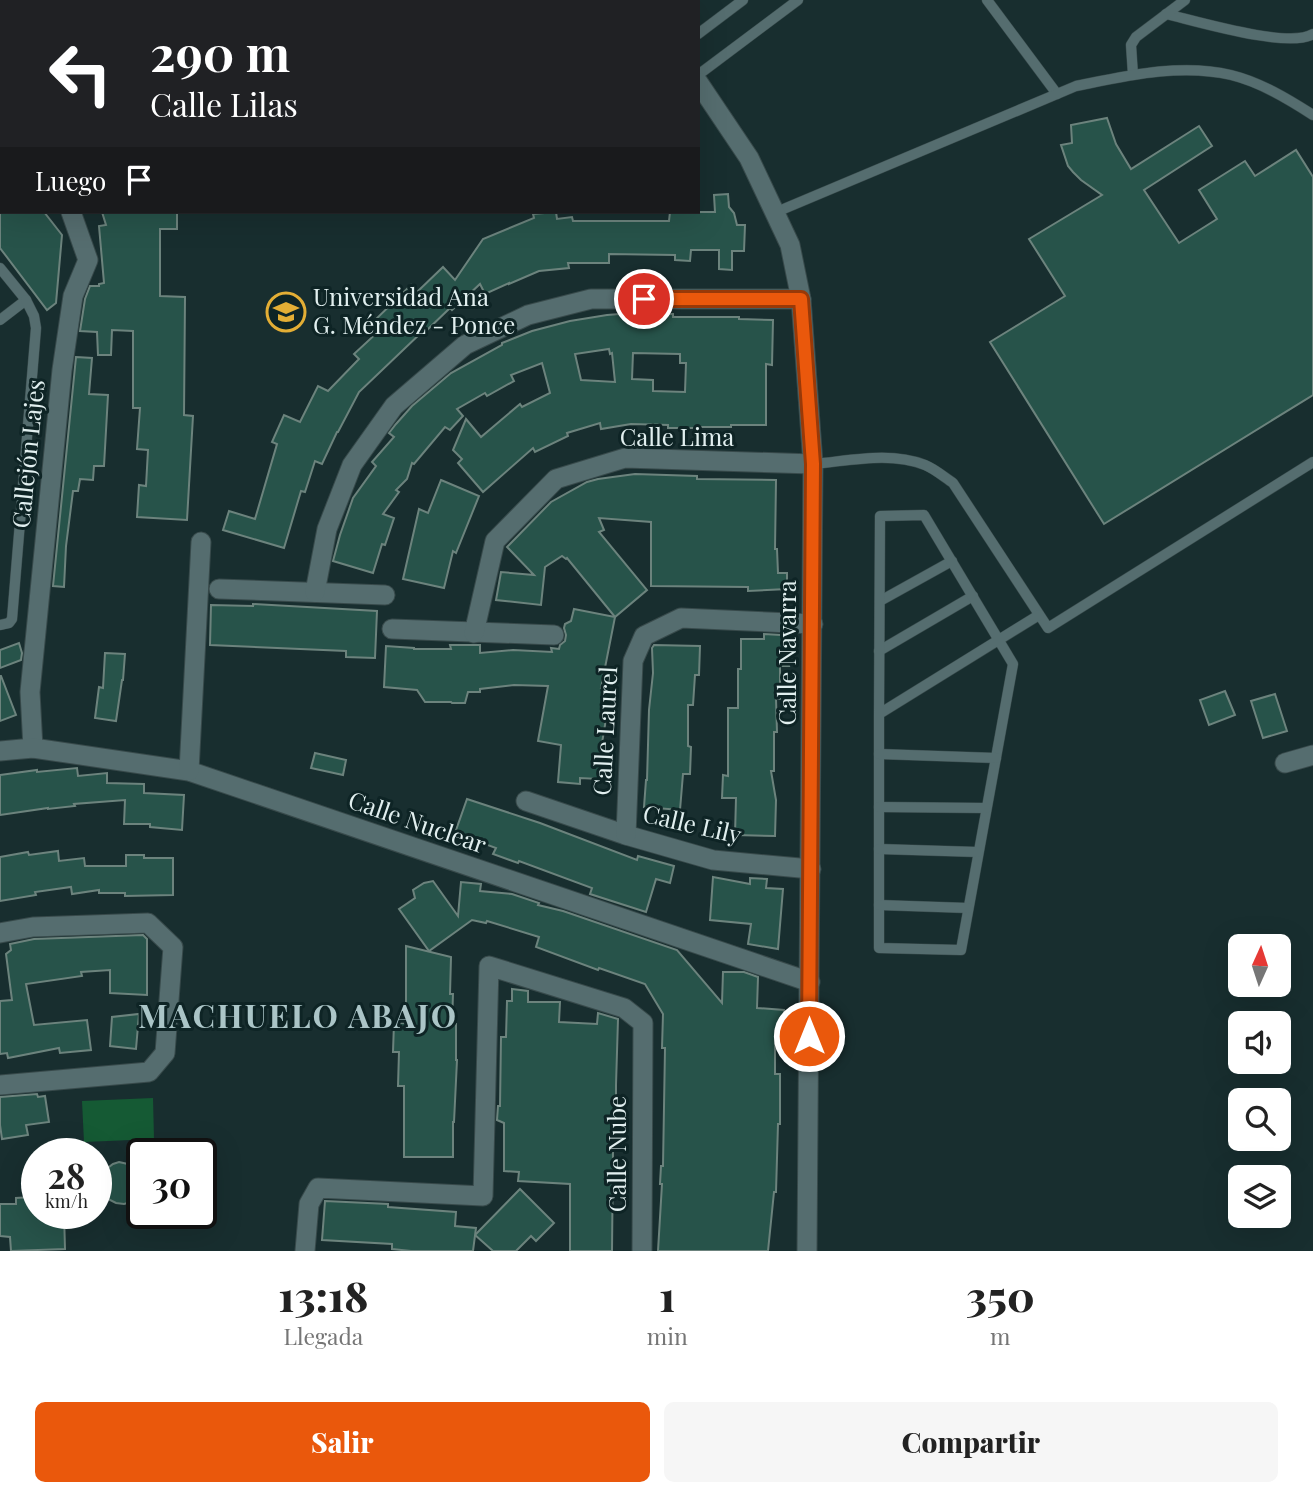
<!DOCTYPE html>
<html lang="es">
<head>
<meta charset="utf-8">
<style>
	:root { --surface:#fff; --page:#f6f6f6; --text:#222; --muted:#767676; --accent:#ea580c }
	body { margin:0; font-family:"Playfair Display",serif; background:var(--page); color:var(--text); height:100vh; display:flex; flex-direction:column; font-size:26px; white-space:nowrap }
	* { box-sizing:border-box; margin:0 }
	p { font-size:23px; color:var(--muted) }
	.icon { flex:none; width:38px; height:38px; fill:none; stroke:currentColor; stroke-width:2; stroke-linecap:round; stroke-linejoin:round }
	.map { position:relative; height:1251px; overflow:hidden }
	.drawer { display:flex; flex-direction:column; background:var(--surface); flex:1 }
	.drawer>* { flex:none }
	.hud { position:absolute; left:0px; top:0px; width:700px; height:214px; box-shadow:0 7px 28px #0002; background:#202124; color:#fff; overflow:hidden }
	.needle { width:46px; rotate:3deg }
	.controls { position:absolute; left:1228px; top:934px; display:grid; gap:14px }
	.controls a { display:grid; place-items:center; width:63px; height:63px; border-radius:10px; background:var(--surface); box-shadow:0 7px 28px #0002; font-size:35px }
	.speed { position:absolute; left:21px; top:1138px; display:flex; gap:14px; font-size:35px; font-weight:700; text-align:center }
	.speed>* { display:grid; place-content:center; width:91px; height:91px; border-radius:50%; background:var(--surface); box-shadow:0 7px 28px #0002; line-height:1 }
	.speed small { font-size:18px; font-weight:400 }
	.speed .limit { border:4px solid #111; border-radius:10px; background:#fff; color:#111 }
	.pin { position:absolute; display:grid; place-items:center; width:60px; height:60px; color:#fff; margin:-30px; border:4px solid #fff; border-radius:50%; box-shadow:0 2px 7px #0007 }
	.me { position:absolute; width:77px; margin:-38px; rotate:0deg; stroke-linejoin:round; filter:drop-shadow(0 0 5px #0008) }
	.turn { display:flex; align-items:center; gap:24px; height:147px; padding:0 35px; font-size:32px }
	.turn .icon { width:91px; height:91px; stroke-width:2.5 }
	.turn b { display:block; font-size:49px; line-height:60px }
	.then { display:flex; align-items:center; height:66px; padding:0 35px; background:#0003; gap:14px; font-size:26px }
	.eta { display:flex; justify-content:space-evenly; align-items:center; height:119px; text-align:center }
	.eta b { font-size:42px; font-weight:800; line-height:49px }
	.cta { display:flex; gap:14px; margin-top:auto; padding:14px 35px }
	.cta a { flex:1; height:80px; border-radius:10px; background:var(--accent); color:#fff; font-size:28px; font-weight:800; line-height:80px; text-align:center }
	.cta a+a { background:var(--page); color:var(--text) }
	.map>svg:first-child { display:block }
	.green { fill:#155a34 }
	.building { fill:#27534a; stroke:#6c837d; stroke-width:2; fill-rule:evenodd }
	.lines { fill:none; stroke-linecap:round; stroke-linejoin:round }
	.lane-casing { stroke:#384a4b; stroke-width:11 }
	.street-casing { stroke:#384a4b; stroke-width:21 }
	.primary-casing { stroke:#384a4b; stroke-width:23 }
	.lane { stroke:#556d6f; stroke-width:10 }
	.street { stroke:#556d6f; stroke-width:19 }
	.primary { stroke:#4e8ea3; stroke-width:21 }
	.route-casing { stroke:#983908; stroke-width:18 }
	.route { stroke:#ea580c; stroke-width:12 }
	.labels { text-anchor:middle; stroke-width:6; stroke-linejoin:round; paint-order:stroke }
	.poi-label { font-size:24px; fill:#e1efef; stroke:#0e2425; text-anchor:start }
	.street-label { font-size:24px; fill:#e1efef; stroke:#0e2425 }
	.district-label { font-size:32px; font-weight:bold; letter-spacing:2px; fill:#abc5c7; stroke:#0e2425 }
</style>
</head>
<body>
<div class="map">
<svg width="1313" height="1251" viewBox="0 0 1313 1251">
	<rect width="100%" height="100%" fill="#182e2f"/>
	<polygon class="green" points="153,1098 154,1139 84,1142 82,1101"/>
	<g class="building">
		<polygon points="1107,118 1116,144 1131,169 1199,126 1212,146 1144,190 1179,243 1217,219 1199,190 1245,161 1255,176 1296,150 1313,177 1313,395 1104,524 990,342 1065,296 1029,239 1102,195 1081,180 1073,172 1068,166 1061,145 1072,143 1071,125"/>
		<polygon points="728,194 729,207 734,213 737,225 745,225 744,251 732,251 732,270 719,269 719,250 691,250 690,261 675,260 675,255 609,254 609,263 568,263 569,268 539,271 509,284 509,283 485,294 480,284 452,310 450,308 425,332 423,331 359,392 338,432 337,432 322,464 315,461 305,492 301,491 284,548 223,530 229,511 255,519 277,444 272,442 284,415 300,422 318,386 328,391 359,359 354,354 380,330 373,322 411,285 417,292 443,267 455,280 483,239 534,218 533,214 556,212 557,219 572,217 573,221 669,221 670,212 715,212 714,195"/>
		<polygon points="0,212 44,212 62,235 56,303 47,310 0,248"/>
		<polygon points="102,212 177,212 177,229 160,229 160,296 185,297 184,415 193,416 187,520 137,517 139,485 146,486 148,450 137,449 140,408 133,408 133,331 112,330 111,355 98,355 97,332 80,331 85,299 90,286 99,286 99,284 104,283 99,226 106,225"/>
		<path d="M 632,313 L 673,314 L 673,317 L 739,317 L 739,319 L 773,320 L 772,365 L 766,364 L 766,425 L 731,425 L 731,427 L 698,427 L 698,428 L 668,428 L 668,425 L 631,424 L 601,429 L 600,423 L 567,433 L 568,436 L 535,452 L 533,448 L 483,492 L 458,463 L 462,459 L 453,450 L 466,419 L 481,437 L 520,404 L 522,407 L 550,393 L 542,363 L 511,375 L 514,381 L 487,396 L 485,393 L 457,409 L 463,416 L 450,430 L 445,427 L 414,464 L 412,463 L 407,479 L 396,490 L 399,492 L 383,514 L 394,518 L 385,545 L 382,544 L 373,573 L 333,561 L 340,535 L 353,498 L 376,466 L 372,462 L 394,437 L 389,433 L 396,424 L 412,406 L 451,373 L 502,345 L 502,343 L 532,331 L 570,321 L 607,315 ZM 609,349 L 610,354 L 612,353 L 615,382 L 581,380 L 575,354 ZM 633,353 L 680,354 L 680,363 L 686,363 L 685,392 L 653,391 L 653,380 L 632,379 Z"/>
		<polygon points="76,357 92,358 89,394 108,395 104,466 94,466 93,480 80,479 78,491 73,491 66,546 64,587 53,586"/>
		<polygon points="635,474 697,476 697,479 776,480 775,549 777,549 778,573 787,573 787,589 748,591 748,587 651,586 651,522 599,518 604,530 599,532 647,590 615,617 567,558 566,559 562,556 545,567 541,605 496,600 501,572 534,575 507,547 551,502 587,482 598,479"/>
		<polygon points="441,480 479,496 456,553 453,551 444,588 403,579 419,509 428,513"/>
		<polygon points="253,604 377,611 375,658 346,657 346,651 210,645 211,605 253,606"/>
		<polygon points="574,609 615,617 601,688 607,689 602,718 606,719 602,743 599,779 580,778 580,784 558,782 561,745 538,741 548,686 514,685 480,689 480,692 468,692 465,703 452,703 451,702 425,702 417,690 384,687 386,646 414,648 414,649 451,649 450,645 480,645 480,653 513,650 552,652 551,648 559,649 560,645 565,641 566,635 564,628 565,624 571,621"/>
		<polygon points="764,634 781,635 789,666 780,666 780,699 776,699 777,732 774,732 774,771 771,771 776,800 775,836 735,835 736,798 722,798 723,775 728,776 728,708 738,708 738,669 741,669 741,639 764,639"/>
		<polygon points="19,643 22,653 21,660 0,668 0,650"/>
		<polygon points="654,645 700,646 699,675 695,675 693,705 688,705 688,746 691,747 690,774 683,774 680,810 644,807 646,780 647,780 649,710 653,673 652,648"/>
		<polygon points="105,653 125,654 123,680 122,680 116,721 95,718 99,687 103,688"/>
		<polygon points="0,676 1,676 16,715 0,721"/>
		<polygon points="1225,691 1235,715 1209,725 1200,700"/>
		<polygon points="1275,694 1287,731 1263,738 1251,701"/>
		<polygon points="315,753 346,760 343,775 311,768"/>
		<polygon points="77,768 78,776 107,773 107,783 144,784 144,793 184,795 182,830 150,827 150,824 124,824 125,800 74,804 75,806 48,809 48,808 0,815 0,775 37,770 37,772"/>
		<polygon points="467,799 540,823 637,860 638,856 674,866 670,883 656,879 646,912 590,894 592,888 519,861 518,863 493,854 496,848 455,833"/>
		<polygon points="58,851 59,861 84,858 85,866 126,866 126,855 144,855 144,858 173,858 173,895 125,896 125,893 99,893 99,890 72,894 71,887 35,892 36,895 0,901 0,857 28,852 29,855"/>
		<polygon points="713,877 750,884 750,878 767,879 766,888 783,889 778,949 748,944 751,924 710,920"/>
		<polygon points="433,881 458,916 461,882 481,884 480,891 512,894 539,903 538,905 563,911 677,950 722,1003 723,972 744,972 758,977 757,1008 784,1010 783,1031 775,1031 775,1074 780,1074 780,1124 778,1124 776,1192 774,1192 768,1251 658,1251 662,1184 660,1184 661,1166 663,1166 665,1048 662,1048 663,1014 645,984 599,968 598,970 536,947 539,937 487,921 486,923 472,920 429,951 399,909 415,898 413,890 424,883"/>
		<polygon points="143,935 147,939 147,995 110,993 110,970 81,972 82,976 26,984 34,1025 87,1020 91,1050 60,1053 59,1048 8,1058 7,1053 0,1054 0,1001 12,1000 6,954 11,950 10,944 34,939"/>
		<polygon points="406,946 451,957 450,994 453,994 452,1024 456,1024 456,1060 457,1060 454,1122 453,1122 453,1157 404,1157 404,1086 398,1086 399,1052 393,1052 394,1023 406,1023"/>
		<polygon points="512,989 528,991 528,1002 560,1002 559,1022 597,1024 598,1013 618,1019 616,1085 616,1151 613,1151 612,1251 570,1251 570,1184 518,1181 519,1172 504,1171 504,1123 497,1120 498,1106 500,1106 501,1037 506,1037 507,1001 512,1001"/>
		<polygon points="139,1014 136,1049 110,1046 112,1017"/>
		<polygon points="37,1094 38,1097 45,1096 49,1122 26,1125 28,1135 2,1139 0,1125 0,1097"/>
		<polygon points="119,1162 132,1165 138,1169 142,1175 141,1193 131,1202 124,1204 116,1203 96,1193 96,1177 113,1164"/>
		<polygon points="520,1189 554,1223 536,1241 531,1236 516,1251 493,1251 475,1235"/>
		<polygon points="32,1197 33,1213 64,1213 65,1249 11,1251 10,1237 0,1236 0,1204 16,1204 16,1198"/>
		<polygon points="325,1201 388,1204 388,1207 456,1212 455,1226 476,1228 473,1251 411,1251 392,1249 392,1244 322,1240"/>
	</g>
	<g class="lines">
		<defs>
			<g id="lane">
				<polyline points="987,0 1057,94"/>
				<path d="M 1166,14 C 1196,21 1289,49 1313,34"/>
				<polyline points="698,34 743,0"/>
				<polyline points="698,75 798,0"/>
				<polyline points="1133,75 1131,45 1136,37 1185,0"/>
				<polyline points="0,164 2,163"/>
				<path d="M 774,213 L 1076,86 C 1126,76 1180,63 1231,75 C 1260,82 1288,99 1313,115"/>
				<polyline points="0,268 26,300 0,320"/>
				<path d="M 813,464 C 849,461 890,451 925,465 C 935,469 944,477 953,483 L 1048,628 L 1313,462"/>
				<polyline points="880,601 952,561"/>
				<polyline points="0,625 9,623 12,619 36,328 34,316 26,300"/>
				<polyline points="879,651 973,596"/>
				<polyline points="879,714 880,516 924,515 1013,664 961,950 879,948 879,714 1039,615"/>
				<polyline points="879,754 996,758"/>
				<polyline points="879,807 986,808"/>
				<polyline points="879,849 978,852"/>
				<polyline points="879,905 968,908"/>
			</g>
			<g id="street">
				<polyline points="229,0 230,2"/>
				<polyline points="643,0 645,2"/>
				<polyline points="698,82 749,158 790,245 801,299 813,464 807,1251"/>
				<polyline points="0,89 2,92"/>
				<polyline points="219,589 385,595"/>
				<polyline points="315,592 327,529 352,465 394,406 465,345 528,315 591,299 801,299"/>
				<polyline points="392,629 554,635"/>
				<polyline points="474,633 495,541 556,479 625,458 813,464"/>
				<polyline points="33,748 30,692 62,370 73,296 88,260 71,212"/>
				<polyline points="0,751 33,748 189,771 810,982"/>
				<polyline points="1285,763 1313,755"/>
				<polyline points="189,771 201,542"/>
				<polyline points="526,801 626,835 713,860 811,869"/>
				<polyline points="626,835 633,661 644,636 681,618 813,624"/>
				<polyline points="0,933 33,927 148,923 173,947 165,1053 149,1072 0,1085"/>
				<polyline points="305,1251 309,1204 318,1188 483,1196 489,966 624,1008 643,1023 642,1251"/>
			</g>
			<g id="primary">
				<polyline points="142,2 144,0"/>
				<polyline points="177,2 180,0"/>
				<polyline points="0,108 2,107"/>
				<polyline points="0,132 2,131"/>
			</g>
		</defs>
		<use href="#lane" class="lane-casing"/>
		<use href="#street" class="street-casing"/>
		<use href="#primary" class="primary-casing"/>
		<use href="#lane" class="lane"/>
		<use href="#street" class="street"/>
		<use href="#primary" class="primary"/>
	</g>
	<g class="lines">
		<defs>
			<polyline id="route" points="644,299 801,299 813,464 809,1036"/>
		</defs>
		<use href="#route" class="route-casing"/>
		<use href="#route" class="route"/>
	</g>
	<defs>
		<symbol id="university-ring" viewBox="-11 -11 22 22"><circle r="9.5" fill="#0e2425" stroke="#e3ae35" stroke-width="1.5"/><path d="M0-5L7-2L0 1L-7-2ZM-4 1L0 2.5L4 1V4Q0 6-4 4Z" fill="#e3ae35"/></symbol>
	</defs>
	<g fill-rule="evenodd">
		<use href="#university-ring" x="264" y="290" width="44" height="44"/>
	</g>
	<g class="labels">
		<g class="poi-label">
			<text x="313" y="306">Universidad Ana<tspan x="313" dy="28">G. Méndez - Ponce</tspan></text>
		</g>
		<g class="street-label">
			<text x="677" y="446">Calle Lima</text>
			<text transform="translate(29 454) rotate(-84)" y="8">Callejón Lajes</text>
			<text transform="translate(788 653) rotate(-90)" y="8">Calle Navarra</text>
			<text transform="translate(606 731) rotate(-87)" y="8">Calle Laurel</text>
			<text transform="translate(417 823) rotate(19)" y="8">Calle Nuclear</text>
			<text transform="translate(692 825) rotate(13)" y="8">Calle Lily</text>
			<text transform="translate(618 1154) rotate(-90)" y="8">Calle Nube</text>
		</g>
		<g class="district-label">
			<text x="298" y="1028">MACHUELO ABAJO</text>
		</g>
	</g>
</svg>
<div class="controls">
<a><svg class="needle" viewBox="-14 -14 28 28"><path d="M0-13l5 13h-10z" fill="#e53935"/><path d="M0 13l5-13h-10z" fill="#767676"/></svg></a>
<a><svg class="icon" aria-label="sound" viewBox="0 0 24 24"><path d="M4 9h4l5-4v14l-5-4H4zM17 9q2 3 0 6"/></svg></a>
<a><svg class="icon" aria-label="search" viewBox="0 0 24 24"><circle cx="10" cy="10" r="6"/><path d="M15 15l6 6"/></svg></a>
<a><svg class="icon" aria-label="layers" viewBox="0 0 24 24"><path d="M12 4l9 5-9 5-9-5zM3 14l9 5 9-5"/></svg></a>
</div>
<div class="speed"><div>28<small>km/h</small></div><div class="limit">30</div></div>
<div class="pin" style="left:644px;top:299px;background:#d93025"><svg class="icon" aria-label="arrive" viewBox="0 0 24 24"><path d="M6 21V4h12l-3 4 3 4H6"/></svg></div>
<svg class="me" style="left:809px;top:1036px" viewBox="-20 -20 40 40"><circle r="17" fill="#ea580c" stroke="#fff" stroke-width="3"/><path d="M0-11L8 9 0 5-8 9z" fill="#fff"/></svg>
<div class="hud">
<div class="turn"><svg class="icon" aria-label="left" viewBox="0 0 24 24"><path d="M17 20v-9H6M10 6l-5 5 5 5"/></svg><div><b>290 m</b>Calle Lilas</div></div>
<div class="then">Luego<svg class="icon" aria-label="arrive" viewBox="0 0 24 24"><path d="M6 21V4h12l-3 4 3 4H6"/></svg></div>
</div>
</div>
<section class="drawer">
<div class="eta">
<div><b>13:18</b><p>Llegada</p></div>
<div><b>1</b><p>min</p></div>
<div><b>350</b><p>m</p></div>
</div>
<div class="cta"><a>Salir</a><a>Compartir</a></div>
</section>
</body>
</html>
